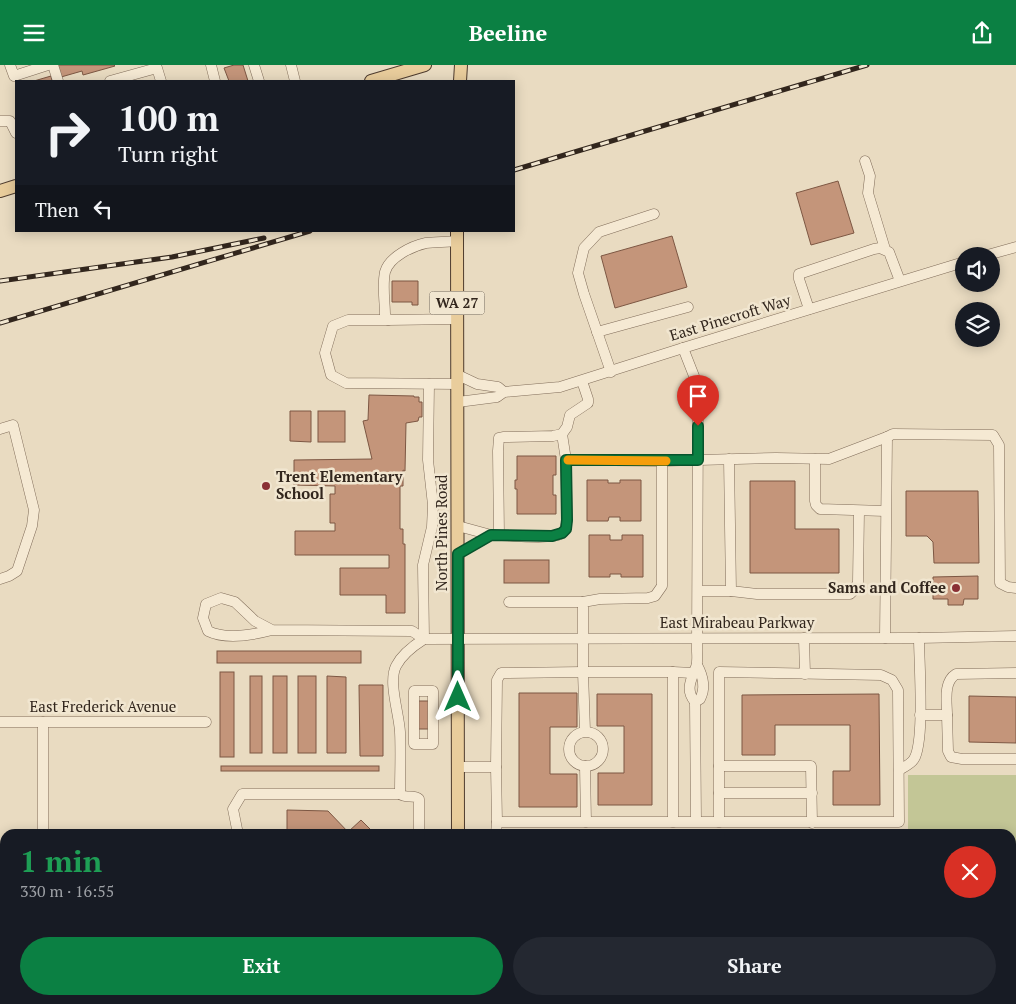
<!DOCTYPE html>
<html lang="en">
<head>
<meta charset="utf-8">
<style>
	:root { --surface:#171b24; --page:#242831; --text:#f1f3f6; --muted:#9ea1a6; --accent:#0b8043 }
	body { margin:0; font-family:"PT Serif",serif; background:var(--page); color:var(--text); height:100vh; display:flex; flex-direction:column; font-size:19px; white-space:nowrap }
	* { box-sizing:border-box; margin:0 }
	p { font-size:16px; color:var(--muted) }
	.icon { flex:none; width:28px; height:28px; fill:none; stroke:currentColor; stroke-width:2; stroke-linecap:round; stroke-linejoin:round }
	.map { position:relative; flex:1; overflow:hidden }
	.side { position:absolute; left:0px; top:764px; width:1016px; height:176px; display:flex; flex-direction:column; background:var(--surface); border-radius:15px 15px 0 0; box-shadow:0 2px 12px #0003 }
	.side>* { flex:none }
	.hud { position:absolute; left:15px; top:15px; width:500px; height:152px; border-radius:0px; box-shadow:0 2px 12px #0003; background:#171b24; color:var(--text); overflow:hidden }
	.fabs { position:absolute; left:955px; top:182px; display:grid; gap:10px }
	.fabs a { display:grid; place-items:center; width:45px; height:45px; border-radius:50%; background:var(--surface); box-shadow:0 2px 12px #0003; font-size:25px }
	.pin { position:absolute; display:grid; place-items:center; width:42px; height:42px; color:#fff; margin:-51px -21px; border-radius:50% 50% 50% 0; rotate:-45deg; box-shadow:0 0 5px #0007 }
	.pin .icon { rotate:45deg }
	.me { position:absolute; width:55px; margin:-28px; rotate:0deg; stroke-linejoin:round; filter:drop-shadow(0 0 4px #0008) }
	.turn { display:flex; align-items:center; gap:18px; height:105px; padding:0 20px; font-size:22px }
	.turn .icon { width:65px; height:65px; stroke-width:2.5 }
	.turn b { display:block; font-size:35px; line-height:42px }
	.then { display:flex; align-items:center; height:48px; padding:0 20px; background:#0003; gap:10px; font-size:19px }
	.round { display:grid; place-items:center; flex:none; width:52px; height:52px; border-radius:26px; background:var(--page) }
	.summary { display:flex; align-items:center; justify-content:space-between; height:85px; padding:0 20px }
	h1 { font-size:30px; font-weight:700; line-height:38px; color:#1e9e55 }
	.button { display:flex; gap:10px; margin-top:auto; padding:10px 20px }
	.button a { flex:1; height:58px; border-radius:30px; background:var(--accent); color:#fff; font-size:20px; font-weight:700; line-height:58px; text-align:center }
	.button a+a { background:var(--page); color:var(--text) }
	header { display:flex; justify-content:space-between; align-items:center; height:65px; padding:0 20px; background:var(--accent); color:#fff; font-size:22px; font-weight:700 }
	.map>svg:first-child { display:block }
	.green { fill:#c3c696 }
	.building { fill:#c4957a; stroke:#7d5743 }
	.lines { fill:none; stroke-linecap:round; stroke-linejoin:round }
	.minor-casing { stroke:#816d5a; stroke-width:11 }
	.major-casing { stroke:#4f3c2e; stroke-width:14 }
	.minor { stroke:#f5e9d3; stroke-width:10 }
	.major { stroke:#e9cd9c; stroke-width:12 }
	.rail-casing { stroke:#32261d; stroke-width:5 }
	.rail { stroke:#f1e6d0; stroke-width:3; stroke-dasharray:9; stroke-linecap:butt }
	.route-casing { stroke:#07532c; stroke-width:12 }
	.route { stroke:#0b8043; stroke-width:9 }
	.slow { stroke:#f59e0b; stroke-width:9 }
	.poi-dot { fill:#8a3035; stroke:#f1e6d0; stroke-width:2 }
	.labels { text-anchor:middle; stroke-width:5; stroke-linejoin:round; paint-order:stroke }
	.shield { fill:#f1e6d0; stroke:#6b6053; stroke-width:1 }
	.shield-label { font-size:14px; font-weight:bold; fill:#32261d }
	.street-label { font-size:15px; fill:#32261d; stroke:#f1e6d0 }
	.poi-label { font-size:15px; font-weight:bold; fill:#32261d; stroke:#f1e6d0; text-anchor:start }
</style>
</head>
<body>
<header><svg class="icon" aria-label="menu" viewBox="0 0 24 24"><path d="M4 6h16M4 12h16M4 18h16"/></svg>Beeline<svg class="icon" aria-label="share" viewBox="0 0 24 24"><path d="M12 15V3M7 8l5-5 5 5M5 13v7h14v-7"/></svg></header>
<div class="map">
<svg width="1016" height="939" viewBox="0 0 1016 939">
	<rect width="100%" height="100%" fill="#e9dbc1"/>
	<polygon class="green" points="908,710 1016,710 1016,939 907,939 907,935 1011,935 1011,769 908,769"/>
	<g class="building">
		<polygon points="57,0 114,0 115,1 83,10 82,6 61,12"/>
		<polygon points="234,0 243,0 248,16 229,16 224,3"/>
		<polygon points="51,11 52,16 34,16"/>
		<polygon points="838,116 854,168 811,180 796,128"/>
		<polygon points="672,171 687,222 615,243 601,191"/>
		<polygon points="392,216 418,216 418,240 412,240 412,237 392,237"/>
		<polygon points="369,330 414,331 414,332 419,332 419,337 422,337 422,352 419,352 418,356 406,358 405,406 403,405 403,421 400,421 400,464 403,464 403,479 405,479 405,548 386,548 386,530 340,530 340,503 389,503 389,490 295,490 295,466 335,466 335,458 330,458 330,429 335,429 335,421 294,420 294,395 372,394 363,356 368,355"/>
		<polygon points="290,346 311,346 311,377 290,376"/>
		<rect x="318" y="346" width="27" height="31"/>
		<polygon points="517,391 556,391 556,410 553,410 553,430 556,430 556,449 517,449 517,424 515,424 515,415 517,415"/>
		<polygon points="587,415 608,415 608,418 620,418 620,415 641,415 641,456 620,456 620,452 609,452 608,456 587,456"/>
		<polygon points="750,416 795,416 795,464 839,464 839,508 750,508"/>
		<polygon points="906,426 978,426 979,498 934,498 933,477 927,471 906,471"/>
		<polygon points="589,470 610,470 610,475 622,475 622,470 643,470 643,512 621,512 621,509 610,509 610,512 589,512"/>
		<rect x="504" y="495" width="45" height="23"/>
		<polygon points="978,511 978,534 964,534 963,540 948,540 948,534 933,534 933,512"/>
		<rect x="217" y="586" width="144" height="12"/>
		<rect x="220" y="607" width="14" height="85"/>
		<rect x="250" y="611" width="12" height="77"/>
		<rect x="273" y="611" width="14" height="77"/>
		<rect x="298" y="611" width="18" height="77"/>
		<polygon points="327,611 346,612 346,688 327,688"/>
		<polygon points="359,620 383,620 383,691 360,691"/>
		<polygon points="519,628 577,628 577,662 550,662 550,709 577,709 577,742 519,742"/>
		<polygon points="597,629 652,629 652,740 598,740 598,708 624,708 624,661 597,661"/>
		<polygon points="879,629 880,740 833,740 833,706 850,706 850,660 775,660 775,690 742,690 742,630"/>
		<polygon points="969,631 1016,632 1016,678 969,677"/>
		<rect x="417" y="636" width="13" height="28"/>
		<rect x="221" y="701" width="158" height="5"/>
		<polygon points="287,745 328,746 350,769 307,769 308,766 287,765"/>
		<polygon points="361,755 371,765 367,769 350,769 348,767"/>
		<rect x="803" y="935" width="23" height="3"/>
		<polygon points="868,935 896,935 896,939 867,939"/>
	</g>
	<g class="lines">
		<defs>
			<g id="minor">
				<polyline points="10,0 14,11 48,0"/>
				<polyline points="53,0 58,16"/>
				<polyline points="211,0 215,16"/>
				<polyline points="254,0 259,16"/>
				<polyline points="291,0 295,16"/>
				<polyline points="110,16 157,3 161,16"/>
				<polyline points="0,56 10,56 16,68"/>
				<polyline points="865,96 870,111 868,128 885,184"/>
				<path d="M 457,176 C 447,177 436,177 426,178 C 412,181 389,192 385,207 C 382,221 385,237 385,250 L 388,255 L 457,254"/>
				<polyline points="984,191 1016,182"/>
				<polyline points="809,244 799,214 799,209 874,184 880,183 889,187 900,216"/>
				<polyline points="388,255 348,255 333,261 325,288 331,310 346,318 458,319"/>
				<polyline points="597,267 688,242"/>
				<path d="M 683,283 L 694,311 L 698,343 L 697,585 C 697,590 698,597 696,602 C 691,615 685,625 695,637 L 696,756"/>
				<polyline points="611,307 584,229 578,208 584,183 599,167 654,149"/>
				<polyline points="458,310 477,319 498,322 504,327"/>
				<polyline points="458,337 497,332 504,327 560,322 683,283 964,197"/>
				<polyline points="0,364 13,360 34,445 32,461 17,506 9,511 0,514"/>
				<polyline points="562,369 566,395"/>
				<polyline points="729,394 731,526 757,529 850,529 855,524 858,517 859,446"/>
				<polyline points="815,394 815,436 816,440 820,444 885,446"/>
				<polyline points="662,396 776,393 829,394 887,372"/>
				<polyline points="458,461 491,470 458,489"/>
				<polyline points="499,470 498,386 499,373 504,372 553,371 562,369 567,362 570,350 588,338 588,334 582,316"/>
				<polyline points="698,526 731,526"/>
				<polyline points="509,537 583,537"/>
				<path d="M 272,565 L 255,556 L 235,537 L 221,533 L 206,539 L 203,553 L 208,566 C 226,575 253,570 272,565 L 412,566 L 424,574"/>
				<polyline points="804,573 805,609"/>
				<polyline points="885,573 887,372 893,369 993,370 999,380 1000,518 1008,522 1016,523"/>
				<polyline points="424,574 423,500 432,462 433,440 428,395 429,319"/>
				<polyline points="673,607 693,608"/>
				<polygon points="719,607 881,610 892,615 898,625 899,757 719,757"/>
				<rect x="414" y="626" width="19" height="53"/>
				<path d="M 695,637 L 700,634 C 706,623 703,611 697,600"/>
				<path d="M 920,650 L 947,650 C 947,637 943,617 956,609 L 1016,608"/>
				<polyline points="947,650 948,686 951,692 962,694 1016,694"/>
				<polyline points="0,657 206,657"/>
				<circle cx="586" cy="684" r="17"/>
				<polyline points="585,701 586,757"/>
				<polyline points="719,701 811,701 812,758"/>
				<path d="M 459,702 L 496,702 L 497,757 L 673,757 L 673,607 L 583,607 L 583,537 L 600,534 L 648,533 L 655,531 L 662,521 L 662,396 L 566,395 L 567,455 C 566,461 566,466 561,469 C 550,475 506,470 491,470"/>
				<polyline points="496,702 497,615 501,608 583,607 585,666"/>
				<path d="M 899,705 C 904,702 911,699 914,694 C 925,676 919,597 919,573"/>
				<polyline points="719,728 812,728"/>
				<polyline points="673,757 719,757"/>
				<polyline points="43,769 43,657"/>
				<polyline points="238,769 233,744 242,729 400,729"/>
				<path d="M 419,769 L 419,734 C 414,729 406,734 400,729 C 400,708 401,687 400,667 C 399,648 388,617 396,601 C 402,589 413,581 424,574 L 919,573 L 1016,571"/>
				<polyline points="496,769 497,757"/>
				<polyline points="0,805 5,805"/>
				<polyline points="733,935 733,939"/>
				<polyline points="849,935 850,939"/>
				<polyline points="41,939 41,935"/>
				<polyline points="606,939 607,935"/>
			</g>
			<g id="major">
				<polyline points="371,16 425,0"/>
				<polyline points="460,16 461,0"/>
				<polyline points="0,126 16,121"/>
				<polyline points="457,166 458,769"/>
				<polyline points="458,939 458,935"/>
			</g>
		</defs>
		<use href="#minor" class="minor-casing"/>
		<use href="#major" class="major-casing"/>
		<use href="#minor" class="minor"/>
		<use href="#major" class="major"/>
		<defs>
			<g id="rail">
				<polyline points="514,105 867,0"/>
				<polyline points="0,216 172,192 264,173"/>
				<polyline points="0,258 310,166"/>
			</g>
		</defs>
		<use href="#rail" class="rail-casing"/>
		<use href="#rail" class="rail"/>
	</g>
	<g class="lines">
		<defs>
			<polyline id="route" points="458,632 458,489 491,470 552,471 562,468 566,464 567,455 566,395 698,395 698,361"/>
		</defs>
		<use href="#route" class="route-casing"/>
		<use href="#route" class="route"/>
		<polyline class="slow" points="568,395 666,396"/>
	</g>
	<g class="poi-dot">
		<circle cx="266" cy="421" r="5"/>
		<circle cx="956" cy="523" r="5"/>
	</g>
	<g class="labels">
		<rect class="shield" x="429.5" y="226.5" width="55" height="23" rx="4"/>
		<g class="shield-label">
			<text x="457" y="243">WA 27</text>
		</g>
		<g class="street-label">
			<text transform="translate(730 253) rotate(-17)" y="5">East Pinecroft Way</text>
			<text transform="translate(442 468) rotate(-90)" y="5">North Pines Road</text>
			<text x="737" y="563">East Mirabeau Parkway</text>
			<text x="103" y="647">East Frederick Avenue</text>
		</g>
		<g class="poi-label">
			<text x="276" y="417">Trent Elementary<tspan x="276" dy="17">School</tspan></text>
			<text x="946" y="528" text-anchor="end">Sams and Coffee</text>
		</g>
	</g>
</svg>
<div class="fabs">
<a><svg class="icon" aria-label="sound" viewBox="0 0 24 24"><path d="M4 9h4l5-4v14l-5-4H4zM17 9q2 3 0 6"/></svg></a>
<a><svg class="icon" aria-label="layers" viewBox="0 0 24 24"><path d="M12 4l9 5-9 5-9-5zM3 14l9 5 9-5"/></svg></a>
</div>
<div class="pin" style="left:698px;top:361px;background:#d93025"><svg class="icon" aria-label="arrive" viewBox="0 0 24 24"><path d="M6 21V4h12l-3 4 3 4H6"/></svg></div>
<svg class="me" style="left:458px;top:632px" viewBox="-20 -20 40 40"><path d="M0-17L14 15 0 8-14 15z" fill="#0b8043" stroke="#fff" stroke-width="4"/></svg>
<div class="hud">
<div class="turn"><svg class="icon" aria-label="right" viewBox="0 0 24 24"><path d="M7 20v-9h11M14 6l5 5-5 5"/></svg><div><b>100 m</b>Turn right</div></div>
<div class="then">Then<svg class="icon" aria-label="left" viewBox="0 0 24 24"><path d="M17 20v-9H6M10 6l-5 5 5 5"/></svg></div>
</div>
<section class="side">
<div class="summary"><div><h1>1 min</h1><p>330 m · 16:55</p></div><a class="round" style="background:#d93025;color:#fff"><svg class="icon" aria-label="close" viewBox="0 0 24 24"><path d="M6 6l12 12M18 6L6 18"/></svg></a></div>
<div class="button"><a>Exit</a><a>Share</a></div>
</section>
</div>
</body>
</html>
